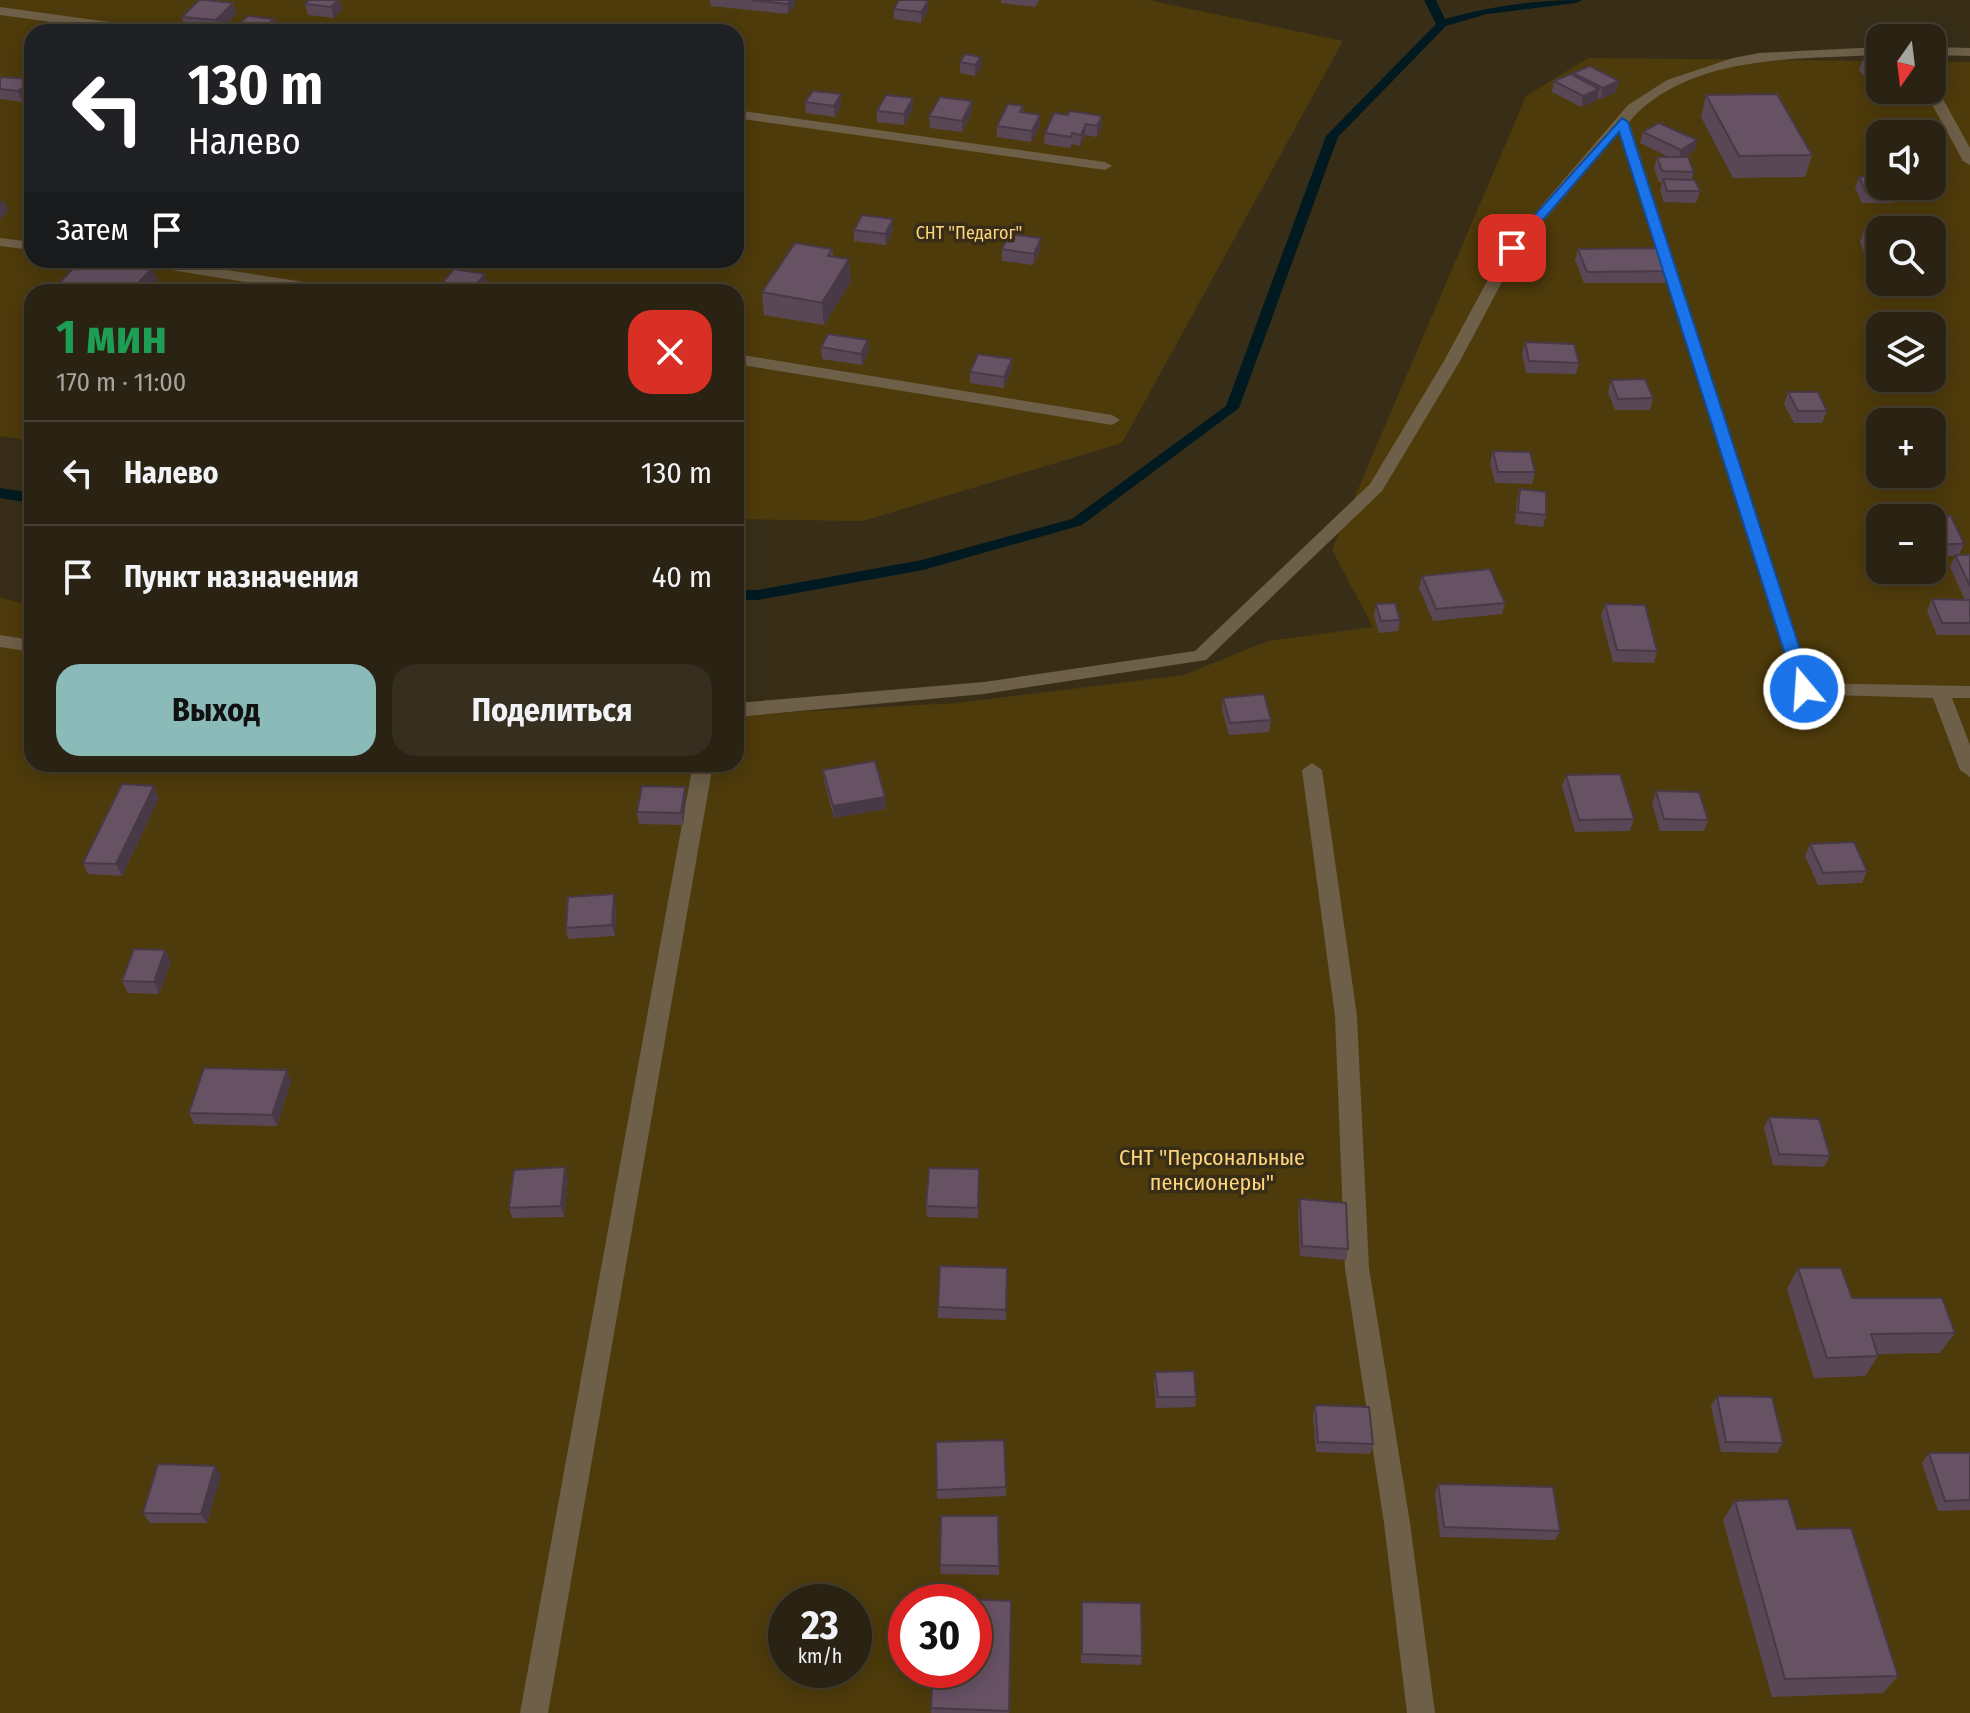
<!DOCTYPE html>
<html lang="ru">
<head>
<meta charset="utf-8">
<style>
	:root { --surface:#2a2212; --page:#362f20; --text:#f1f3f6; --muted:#a5a49f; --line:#463f32; --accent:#8bbbb9 }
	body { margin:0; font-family:"Fira Sans Condensed",sans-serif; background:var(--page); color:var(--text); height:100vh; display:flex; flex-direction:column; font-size:30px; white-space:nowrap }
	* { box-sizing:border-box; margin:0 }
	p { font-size:26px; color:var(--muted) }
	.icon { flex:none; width:44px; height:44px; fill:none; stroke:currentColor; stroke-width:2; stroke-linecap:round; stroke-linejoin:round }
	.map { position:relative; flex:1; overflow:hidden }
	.side { position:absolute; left:24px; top:284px; width:720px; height:488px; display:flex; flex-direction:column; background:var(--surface); border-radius:24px; box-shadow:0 4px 20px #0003,0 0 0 2px var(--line) }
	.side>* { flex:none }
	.banner { position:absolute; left:24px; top:24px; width:720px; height:244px; border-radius:24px; box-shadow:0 4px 20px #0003,0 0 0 2px var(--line); background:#202124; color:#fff; overflow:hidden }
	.needle { width:52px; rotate:194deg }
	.controls { position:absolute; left:1866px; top:24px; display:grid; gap:16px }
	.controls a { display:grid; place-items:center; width:80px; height:80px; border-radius:16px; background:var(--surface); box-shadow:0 4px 20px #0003,0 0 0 2px var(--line); font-size:40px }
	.speed { position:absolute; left:768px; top:1584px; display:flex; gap:16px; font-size:40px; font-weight:700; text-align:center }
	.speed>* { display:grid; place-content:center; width:104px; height:104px; border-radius:50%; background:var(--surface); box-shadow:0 4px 20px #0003,0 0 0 2px var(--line); line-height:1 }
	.speed small { font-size:20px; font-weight:400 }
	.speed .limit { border:12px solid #d22; background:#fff; color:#111 }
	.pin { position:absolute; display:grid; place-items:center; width:68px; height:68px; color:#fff; margin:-34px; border-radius:16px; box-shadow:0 4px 12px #0006 }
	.me { position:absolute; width:88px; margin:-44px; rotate:342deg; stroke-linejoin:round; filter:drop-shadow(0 0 6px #0008) }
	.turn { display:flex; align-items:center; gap:28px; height:168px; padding:0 32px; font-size:36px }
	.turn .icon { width:104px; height:104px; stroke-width:2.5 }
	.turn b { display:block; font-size:56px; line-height:68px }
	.then { display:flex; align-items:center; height:76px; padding:0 32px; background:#0003; gap:16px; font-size:30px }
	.round { display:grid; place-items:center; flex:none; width:84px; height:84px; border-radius:24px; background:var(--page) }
	.head { display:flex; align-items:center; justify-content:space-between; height:136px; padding:0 32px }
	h1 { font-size:48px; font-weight:700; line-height:60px; color:#1e9e55 }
	.action { display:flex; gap:16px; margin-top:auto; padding:16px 32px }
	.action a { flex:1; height:92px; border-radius:24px; background:var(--accent); color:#111; font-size:32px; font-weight:700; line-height:92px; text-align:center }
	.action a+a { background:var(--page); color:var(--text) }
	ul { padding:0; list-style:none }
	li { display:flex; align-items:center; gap:24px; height:104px; padding:0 32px; border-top:2px solid var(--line) }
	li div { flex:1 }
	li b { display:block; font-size:30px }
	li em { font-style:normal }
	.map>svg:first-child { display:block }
	.green { fill:#4e3b0b; fill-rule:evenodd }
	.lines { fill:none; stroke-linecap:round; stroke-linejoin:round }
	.stream { fill:#011a21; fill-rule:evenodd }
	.service { fill:#6d5f48; fill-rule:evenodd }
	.minor { fill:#6d5f48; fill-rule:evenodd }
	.wall { fill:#594756 }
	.shaded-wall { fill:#483946 }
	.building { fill:#675264; stroke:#483946; stroke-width:2 }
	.route { fill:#1a73e8; stroke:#114b97; stroke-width:2 }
	.labels { text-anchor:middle; stroke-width:7; stroke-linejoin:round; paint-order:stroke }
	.far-park-label { font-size:18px; fill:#fed57d; stroke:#382e18 }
	.park-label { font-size:22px; fill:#fed57d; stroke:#382e18 }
</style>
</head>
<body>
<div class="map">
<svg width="1970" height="1713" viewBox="0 0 1970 1713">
	<rect width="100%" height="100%" fill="#382e18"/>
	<g class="green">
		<path d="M 0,0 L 1148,0 L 1343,41 L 1122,443 L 863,521 L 736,519 L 736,292 L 32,292 L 32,441 L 0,436 ZM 32,32 L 736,32 L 736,260 L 32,260 Z"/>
		<path d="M 1588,58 L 1880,61 L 1880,90 L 1932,90 L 1932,62 L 1970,62 L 1970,1713 L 0,1713 L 0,598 L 32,605 L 32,764 L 736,764 L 736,715 L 956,703 L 1184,675 L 1268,641 L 1373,627 L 1332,550 L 1526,96 ZM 1880,134 L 1932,134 L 1932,186 L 1880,186 ZM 1880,230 L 1932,230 L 1932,282 L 1880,282 ZM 1880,326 L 1932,326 L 1932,378 L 1880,378 ZM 1880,422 L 1932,422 L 1932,474 L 1880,474 ZM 1880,518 L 1932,518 L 1932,570 L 1880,570 ZM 786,1602 L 854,1602 L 854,1670 L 786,1670 ZM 906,1602 L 974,1602 L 974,1670 L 906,1670 Z"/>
	</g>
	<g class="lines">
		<g class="stream">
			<path d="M 1424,0 L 1436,0 L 1445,19 C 1490,6 1535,0 1582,0 L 1576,3 L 1487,14 L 1446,26 L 1338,137 L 1239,408 L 1082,525 L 923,570 L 758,600 L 736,600 L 736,590 L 758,590 L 922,560 L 1072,519 L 1226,406 L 1326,136 L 1436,24 Z"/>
			<polygon points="0,488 32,493 32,503 0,498"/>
		</g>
		<polygon class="service" points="1804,683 1970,686 1970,698 1952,698 1970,745 1970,777 1960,770 1933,698 1797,694 1795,689 1797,684"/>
		<g class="minor">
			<polygon points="0,7 153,28 159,32 125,32 0,15"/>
			<path d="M 1880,47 L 1880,55 C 1799,59 1687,54 1629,122 L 1813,689 L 1811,694 L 1804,695 L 1795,689 L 1619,133 L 1519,250 L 1460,361 L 1382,491 L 1206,660 L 984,694 L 736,717 L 736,703 L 984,682 L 1195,651 L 1370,484 L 1444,361 L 1505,248 L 1628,105 L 1667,80 L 1733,58 L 1759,53 Z"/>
			<polygon points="1932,47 1970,48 1970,56 1932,55"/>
			<polygon points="1932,86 1938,90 1970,148 1970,165 1963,161 1924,90 1932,90"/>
			<polygon points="736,110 1105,162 1112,166 1105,170 736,118"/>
			<polygon points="0,238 32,242 32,250 0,246"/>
			<polygon points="127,260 162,260 336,287 344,292 307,292 134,264"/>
			<polygon points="736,354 1112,415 1120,420 1112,425 736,364"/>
			<polygon points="0,635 32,640 32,652 0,647"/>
			<polygon points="1312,763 1322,770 1357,1016 1369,1268 1410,1523 1435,1713 1407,1713 1384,1523 1345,1268 1335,1016 1302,770"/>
			<polygon points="693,764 713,764 548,1713 520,1713"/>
		</g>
	</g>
	<g class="wall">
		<polygon points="309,0 339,0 342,9 334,18 308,15 305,4"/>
		<polygon points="710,0 795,0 795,4 788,14 711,6"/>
		<polygon points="1001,0 1039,0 1035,7 1001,3"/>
		<polygon points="928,1 928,11 921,23 894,19 894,9"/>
		<polygon points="233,3 236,14 219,31 185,28 182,17"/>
		<polygon points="274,19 277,30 274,32 241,32 239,24"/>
		<polygon points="981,57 981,68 975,76 960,73 960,62"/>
		<polygon points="1880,58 1880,81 1868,81 1859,70 1863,59"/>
		<polygon points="1573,73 1616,92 1600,99 1597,98 1597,100 1581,107 1552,92 1554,81 1573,75"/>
		<polygon points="0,77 32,79 22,102 0,99"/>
		<polygon points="1706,95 1812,155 1805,177 1733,178 1701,117"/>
		<polygon points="913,98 913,109 904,125 877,122 877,111"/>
		<polygon points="972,101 972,112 962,132 930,128 929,116"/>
		<polygon points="805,102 841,105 835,117 806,113"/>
		<polygon points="1023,106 1023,113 1040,115 1040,126 1031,142 997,137 997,126"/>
		<polygon points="1068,115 1102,127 1097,137 1085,135 1080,146 1072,144 1070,148 1044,144 1045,133"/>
		<polygon points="1643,132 1697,140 1694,151 1685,157 1694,172 1692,179 1700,191 1696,203 1664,202 1660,190 1662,182 1659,182 1654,168 1657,157 1669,157 1640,143"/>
		<polygon points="1859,177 1898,192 1894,203 1862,203 1855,188"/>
		<polygon points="854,230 893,230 886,245 854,241"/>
		<polygon points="1864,231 1880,232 1880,279 1875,269 1879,258 1866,258 1860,242"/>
		<polygon points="832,249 833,256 851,281 824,325 764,315 762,292"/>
		<polygon points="1002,249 1040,250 1033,265 1002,261"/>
		<polygon points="1578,249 1672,271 1669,283 1584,283 1575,260"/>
		<polygon points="1881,282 1930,282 1931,283 1926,295 1888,295"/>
		<polygon points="1525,342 1579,363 1576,374 1526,373 1522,353"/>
		<polygon points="821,347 869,351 862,365 822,359"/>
		<polygon points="1012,359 1011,371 1004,388 970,383 970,372"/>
		<polygon points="1611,380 1653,398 1650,410 1615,410 1608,392"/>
		<polygon points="1788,392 1827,411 1822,423 1794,423 1784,404"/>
		<polygon points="1493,451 1535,472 1532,484 1495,483 1490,463"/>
		<polygon points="1520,489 1546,515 1543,527 1515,524 1517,500"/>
		<polygon points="1913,516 1951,516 1964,544 1959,555 1970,555 1970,635 1937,635 1927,611 1932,599 1965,600 1950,567 1955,556 1932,556 1932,518 1912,518"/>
		<polygon points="1422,576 1505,603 1502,614 1433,621 1419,588"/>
		<polygon points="1376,604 1400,620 1398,631 1379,633 1374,616"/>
		<polygon points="1605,604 1657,651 1654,663 1613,662 1601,616"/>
		<polygon points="1223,698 1271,720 1269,732 1229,735 1222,709"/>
		<polygon points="823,770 885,797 886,809 834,818 824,781"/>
		<polygon points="1566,775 1634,819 1630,831 1575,832 1562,786"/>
		<polygon points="685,787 686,799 683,825 639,824 637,812"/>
		<polygon points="1656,791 1708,820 1704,831 1660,831 1652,803"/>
		<polygon points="159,798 122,876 88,874 83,863"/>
		<polygon points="1810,844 1867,871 1862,883 1818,885 1805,856"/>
		<polygon points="616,906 615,936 568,939 566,928"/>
		<polygon points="171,961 159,994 128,993 122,981"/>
		<polygon points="291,1081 277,1126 194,1124 189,1113"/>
		<polygon points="1769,1117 1830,1156 1824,1167 1773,1165 1764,1128"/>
		<polygon points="979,1169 978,1218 927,1217 926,1206"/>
		<polygon points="568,1178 564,1217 512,1218 509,1208"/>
		<polygon points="1300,1199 1348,1249 1346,1260 1300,1256 1298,1210"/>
		<polygon points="1007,1268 1006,1320 938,1318 938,1307"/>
		<polygon points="1798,1268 1852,1298 1955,1333 1940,1353 1877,1354 1878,1356 1865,1376 1814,1378 1787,1289"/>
		<polygon points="1155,1372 1196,1397 1195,1407 1156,1408 1154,1382"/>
		<polygon points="1717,1396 1783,1443 1777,1453 1721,1452 1711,1406"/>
		<polygon points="1315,1405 1373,1444 1370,1454 1316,1452 1313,1416"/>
		<polygon points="936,1442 1006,1487 1006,1496 937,1499"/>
		<polygon points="1929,1453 1970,1453 1970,1510 1938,1511 1922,1463"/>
		<polygon points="215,1466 221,1476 207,1523 150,1523 143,1513"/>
		<polygon points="1438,1484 1560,1531 1555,1540 1440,1537 1435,1494"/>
		<polygon points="1735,1501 1898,1676 1883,1693 1772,1697 1723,1520"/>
		<polygon points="998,1516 999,1575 941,1574 940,1565"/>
		<polygon points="1011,1601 1009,1713 931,1713 931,1708"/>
		<polygon points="1082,1602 1142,1656 1141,1665 1081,1663"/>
	</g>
	<g class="shaded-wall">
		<polygon points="338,0 339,0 342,9 334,18 331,7"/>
		<polygon points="790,0 795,0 795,4 788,14 788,4"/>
		<polygon points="928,1 928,11 921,23 921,12"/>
		<polygon points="233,3 236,14 219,31 216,20"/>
		<polygon points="274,19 277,30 274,32 267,32 265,27"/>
		<polygon points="981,57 981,68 975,76 975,65"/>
		<polygon points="32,80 32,94 22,102 18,91"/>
		<polygon points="1619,81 1616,92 1600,99 1603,88"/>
		<polygon points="1599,89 1597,100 1581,107 1583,96"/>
		<polygon points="841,94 841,105 835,117 834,106"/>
		<polygon points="913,98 913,109 904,125 904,114"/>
		<polygon points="972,101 972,112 962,132 962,121"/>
		<polygon points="1040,115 1040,126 1031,142 1032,131"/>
		<polygon points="1102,116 1102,127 1097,137 1097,126"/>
		<polygon points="1086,124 1085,135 1080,146 1081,135"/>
		<polygon points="1697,140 1694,151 1678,161 1681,150"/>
		<polygon points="4,200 8,211 0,219 0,203"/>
		<polygon points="893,219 893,230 886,245 885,234"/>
		<polygon points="1041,238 1040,250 1033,265 1034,254"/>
		<polygon points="849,259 851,281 824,325 822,303"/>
		<polygon points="153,267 160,289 158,292 130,292"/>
		<polygon points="485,274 488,285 482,292 470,292"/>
		<polygon points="868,340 869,351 862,365 861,354"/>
		<polygon points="1012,359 1011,371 1004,388 1004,377"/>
		<polygon points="154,786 159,798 122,876 116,864"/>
		<polygon points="685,787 686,799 683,825 681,813"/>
		<polygon points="885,797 886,809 834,818 833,806"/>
		<polygon points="614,894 616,906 615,936 612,925"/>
		<polygon points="165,950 171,961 159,994 154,982"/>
		<polygon points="287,1070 291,1081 277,1126 272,1115"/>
		<polygon points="565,1167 568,1178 564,1217 561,1206"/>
		<polygon points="215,1466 221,1476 207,1523 201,1514"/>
	</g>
	<g class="building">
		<polygon points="199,0 204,0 233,3 216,20 182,17"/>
		<polygon points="309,0 338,0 331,7 305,4"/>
		<polygon points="751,0 790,0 788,4"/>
		<polygon points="899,0 923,0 928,1 921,12 894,9"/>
		<polygon points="248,16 274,19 265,27 239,24"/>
		<polygon points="692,23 719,26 715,32 685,32"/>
		<polygon points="351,24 377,28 373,32 343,32"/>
		<polygon points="965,54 981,57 975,65 960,62"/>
		<polygon points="1880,58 1880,70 1872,70 1863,59"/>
		<polygon points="1590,66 1619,81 1603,88 1573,73"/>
		<polygon points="1571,74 1599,89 1583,96 1554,81"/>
		<polygon points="0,77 32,79 32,80 18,91 0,89"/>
		<polygon points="813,91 841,94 834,106 805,102"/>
		<polygon points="1777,94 1812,155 1739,156 1706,95"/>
		<polygon points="886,95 913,98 904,114 877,111"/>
		<polygon points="940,97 972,101 962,121 929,116"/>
		<polygon points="1008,104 1023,106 1020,112 1040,115 1032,131 997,126"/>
		<polygon points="1070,111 1102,116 1097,126 1086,124 1081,135 1072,133 1071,137 1045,133 1054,113 1068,115"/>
		<polygon points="1659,123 1697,140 1681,150 1643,132"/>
		<polygon points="1657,157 1688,157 1694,172 1662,171"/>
		<polygon points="1859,177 1880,177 1880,186 1895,186 1898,192 1866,192"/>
		<polygon points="1663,179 1695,180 1700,191 1667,191"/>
		<polygon points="862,215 893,219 885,234 854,230"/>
		<polygon points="1864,231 1880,232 1880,247 1870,246"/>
		<polygon points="1009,234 1041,238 1034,254 1002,249"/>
		<polygon points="795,243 832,249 828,256 849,259 822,303 762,292"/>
		<polygon points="1662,248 1672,271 1587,272 1578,249"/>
		<polygon points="81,260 102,260 153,267 130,292 51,292"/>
		<polygon points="454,269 485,274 470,292 454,292 437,289"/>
		<polygon points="1891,282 1930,282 1931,283 1892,283"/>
		<polygon points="568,286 596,290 595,292 564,292"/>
		<polygon points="828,334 868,340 861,354 821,347"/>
		<polygon points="1525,342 1574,344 1579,363 1529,361"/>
		<polygon points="978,354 1012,359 1004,377 970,372"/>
		<polygon points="1645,379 1653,398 1618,399 1611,380"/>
		<polygon points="1788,392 1818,392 1827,411 1798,411"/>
		<polygon points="1493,451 1530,452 1535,472 1498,472"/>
		<polygon points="1520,489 1546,492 1546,515 1518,512"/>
		<polygon points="1913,516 1951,516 1964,544 1932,544 1932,518 1914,518"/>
		<polygon points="1955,555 1970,555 1970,586"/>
		<polygon points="1490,569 1505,603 1436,609 1422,576"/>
		<polygon points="1932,599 1970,600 1970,623 1942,623"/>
		<polygon points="1395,603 1400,620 1381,621 1376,604"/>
		<polygon points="1605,604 1645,605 1657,651 1617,650"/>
		<polygon points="1264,694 1271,720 1230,723 1223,698"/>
		<polygon points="875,761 885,797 833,806 823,770"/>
		<polygon points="1620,774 1634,819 1579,820 1566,775"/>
		<polygon points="122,784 154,786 116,864 83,863"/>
		<polygon points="642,786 685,787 681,813 637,812"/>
		<polygon points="1656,791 1699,792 1708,820 1664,819"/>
		<polygon points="1854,842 1867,871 1823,873 1810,844"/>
		<polygon points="614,894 612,925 566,928 568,897"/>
		<polygon points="134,949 165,950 154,982 122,981"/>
		<polygon points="204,1068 287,1070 272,1115 189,1113"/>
		<polygon points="1769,1117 1819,1119 1830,1156 1779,1154"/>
		<polygon points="565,1167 561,1206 509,1208 514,1170"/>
		<polygon points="929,1168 979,1169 978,1208 926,1206"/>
		<polygon points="1300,1199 1346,1203 1348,1249 1302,1246"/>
		<polygon points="940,1266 1007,1268 1006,1310 938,1307"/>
		<polygon points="1798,1268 1841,1268 1852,1298 1942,1298 1955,1333 1871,1334 1878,1356 1827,1358"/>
		<polygon points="1194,1371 1196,1397 1158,1397 1155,1372"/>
		<polygon points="1717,1396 1772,1397 1783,1443 1726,1442"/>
		<polygon points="1315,1405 1369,1407 1373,1444 1318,1442"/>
		<polygon points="1004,1440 1006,1487 937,1490 936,1442"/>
		<polygon points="1929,1453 1970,1453 1970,1500 1945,1501"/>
		<polygon points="158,1464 215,1466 201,1514 143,1513"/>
		<polygon points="1438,1484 1553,1487 1560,1531 1444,1527"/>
		<polygon points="1788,1499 1797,1529 1851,1528 1898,1676 1785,1679 1735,1501"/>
		<polygon points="941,1516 998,1516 999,1566 940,1565"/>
		<polygon points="937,1598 1011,1601 1009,1711 931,1708 933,1670 974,1670 974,1602 937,1602"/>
		<polygon points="1082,1602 1141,1603 1142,1656 1082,1654"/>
	</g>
	<polygon class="route" points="1622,118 1628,122 1813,689 1810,694 1798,694 1796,689 1619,132 1517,250 1505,248"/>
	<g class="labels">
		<g class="far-park-label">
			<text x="969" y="239">СНТ "Педагог"</text>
		</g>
		<g class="park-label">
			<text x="1212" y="1165">СНТ "Персональные<tspan x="1212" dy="25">пенсионеры"</tspan></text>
		</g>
	</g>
</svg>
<div class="controls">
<a><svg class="needle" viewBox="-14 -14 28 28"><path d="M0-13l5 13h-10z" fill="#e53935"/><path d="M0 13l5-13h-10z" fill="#a5a49f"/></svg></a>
<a><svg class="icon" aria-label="sound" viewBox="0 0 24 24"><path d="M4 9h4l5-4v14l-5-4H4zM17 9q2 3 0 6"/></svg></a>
<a><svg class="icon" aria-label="search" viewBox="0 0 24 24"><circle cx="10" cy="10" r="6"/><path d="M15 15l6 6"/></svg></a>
<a><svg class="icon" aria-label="layers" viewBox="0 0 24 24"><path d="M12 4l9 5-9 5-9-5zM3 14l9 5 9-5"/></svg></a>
<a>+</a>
<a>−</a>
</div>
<div class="speed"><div>23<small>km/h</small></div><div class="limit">30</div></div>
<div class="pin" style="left:1512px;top:248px;background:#d93025"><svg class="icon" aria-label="arrive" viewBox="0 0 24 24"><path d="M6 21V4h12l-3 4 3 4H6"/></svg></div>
<svg class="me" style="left:1804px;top:689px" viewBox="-20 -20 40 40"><circle r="17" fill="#1a73e8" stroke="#fff" stroke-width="3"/><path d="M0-11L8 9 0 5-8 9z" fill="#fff"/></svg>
<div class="banner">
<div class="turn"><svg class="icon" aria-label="left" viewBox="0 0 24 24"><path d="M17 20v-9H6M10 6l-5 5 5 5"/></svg><div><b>130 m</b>Налево</div></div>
<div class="then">Затем<svg class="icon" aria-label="arrive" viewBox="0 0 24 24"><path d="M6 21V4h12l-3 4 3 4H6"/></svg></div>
</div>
<section class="side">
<div class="head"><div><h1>1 мин</h1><p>170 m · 11:00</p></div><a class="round" style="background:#d93025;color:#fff"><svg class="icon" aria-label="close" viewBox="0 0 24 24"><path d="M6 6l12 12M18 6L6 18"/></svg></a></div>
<ul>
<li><svg class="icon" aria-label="left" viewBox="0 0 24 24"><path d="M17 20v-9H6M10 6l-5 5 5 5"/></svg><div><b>Налево</b></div><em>130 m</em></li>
<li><svg class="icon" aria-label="arrive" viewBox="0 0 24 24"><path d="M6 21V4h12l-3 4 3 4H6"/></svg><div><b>Пункт назначения</b></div><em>40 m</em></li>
</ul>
<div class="action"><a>Выход</a><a>Поделиться</a></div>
</section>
</div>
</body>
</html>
